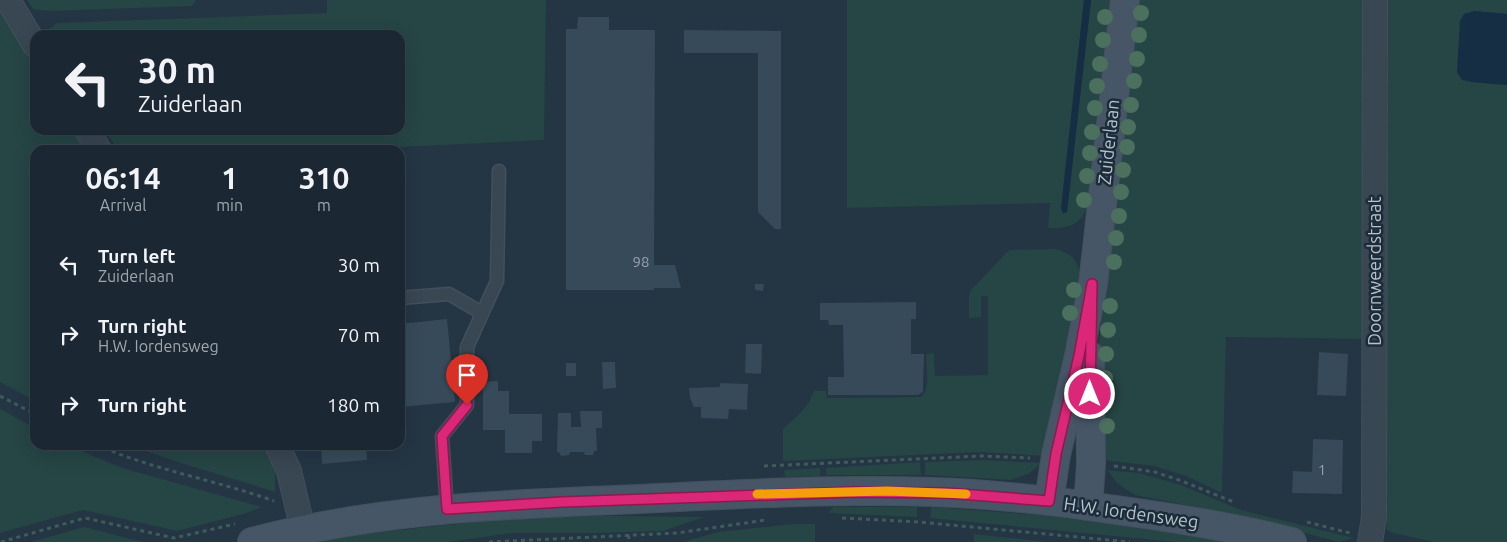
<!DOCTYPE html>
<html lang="en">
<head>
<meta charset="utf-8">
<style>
	:root { --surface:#1b2833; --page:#24303b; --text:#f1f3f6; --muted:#a0a6ac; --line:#39444e }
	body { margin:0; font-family:Ubuntu,sans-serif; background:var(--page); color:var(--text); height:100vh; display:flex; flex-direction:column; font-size:19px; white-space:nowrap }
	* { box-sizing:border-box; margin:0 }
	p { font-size:16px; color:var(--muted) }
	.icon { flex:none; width:28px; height:28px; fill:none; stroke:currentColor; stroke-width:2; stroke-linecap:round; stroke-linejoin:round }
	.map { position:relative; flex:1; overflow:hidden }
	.panel { position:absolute; left:30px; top:145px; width:375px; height:305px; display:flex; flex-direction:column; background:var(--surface); border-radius:15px; box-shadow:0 5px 20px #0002,0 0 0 1px var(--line) }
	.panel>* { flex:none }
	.hud { position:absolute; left:30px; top:30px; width:375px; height:105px; border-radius:15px; box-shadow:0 5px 20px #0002,0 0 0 1px var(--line); background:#1b2833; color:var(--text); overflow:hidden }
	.pin { position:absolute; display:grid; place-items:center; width:42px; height:42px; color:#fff; margin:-51px -21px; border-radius:50% 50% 50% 0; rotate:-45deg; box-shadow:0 0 5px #0007 }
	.pin .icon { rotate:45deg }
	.me { position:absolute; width:55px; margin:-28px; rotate:0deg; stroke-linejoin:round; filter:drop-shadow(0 0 4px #0008) }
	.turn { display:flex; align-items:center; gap:18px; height:105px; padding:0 25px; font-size:22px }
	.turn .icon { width:65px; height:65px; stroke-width:2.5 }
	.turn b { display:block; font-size:35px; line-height:42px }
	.eta { display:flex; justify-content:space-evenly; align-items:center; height:85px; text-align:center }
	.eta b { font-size:30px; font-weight:700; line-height:35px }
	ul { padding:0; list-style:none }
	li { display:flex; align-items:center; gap:15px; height:70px; padding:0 25px }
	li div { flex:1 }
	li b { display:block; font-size:19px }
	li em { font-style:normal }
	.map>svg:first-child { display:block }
	.green { fill:#264545 }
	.water { fill:#152e44 }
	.building { fill:#364a5a }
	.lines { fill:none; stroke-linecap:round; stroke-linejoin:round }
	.service-casing { stroke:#42505d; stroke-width:15 }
	.minor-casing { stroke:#42505d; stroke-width:26 }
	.secondary-casing { stroke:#42505d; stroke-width:30 }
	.path { stroke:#3f5c5b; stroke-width:3; stroke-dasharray:4 4; stroke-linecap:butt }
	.service { stroke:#394753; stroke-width:12 }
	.minor { stroke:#394753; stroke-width:24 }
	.secondary { stroke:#465667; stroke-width:28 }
	.tree { fill:#4b705d }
	.route-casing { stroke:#8e194d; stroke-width:12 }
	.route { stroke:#db2777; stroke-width:9 }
	.slow { stroke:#f59e0b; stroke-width:9 }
	.labels { text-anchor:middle; stroke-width:5; stroke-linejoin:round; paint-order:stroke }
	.number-label { font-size:15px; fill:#94a2ae }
	.street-label { font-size:18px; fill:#b6c2cd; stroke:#1d2c39 }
</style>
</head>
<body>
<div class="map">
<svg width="1507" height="542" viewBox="0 0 1507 542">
	<rect width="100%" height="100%" fill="#243544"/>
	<g class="green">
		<polygon points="27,0 196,0 192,6 50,11 33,9"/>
		<polygon points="327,0 546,0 544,140 338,150 118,150 105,130 400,130 400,35 48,35 46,31 57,23 327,13"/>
		<path d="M 847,0 L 1084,0 L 1061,209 L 1063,213 L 1067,212 L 1091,0 L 1113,0 L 1090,201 C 1082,224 1071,229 1048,228 L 1050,203 L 847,208 Z"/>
		<polygon points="1135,0 1370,0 1370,339 1226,337 1222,493 1186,476 1154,466 1103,460 1096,380 1108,236"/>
		<polygon points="1380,0 1507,0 1507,14 1474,11 1472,82 1507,85 1507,542 1434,542 1393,533 1387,530 1384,507"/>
		<polygon points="0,6 35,64 35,130 75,130 87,150 35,150 35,401 0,382"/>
		<path d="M 1056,249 C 1077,255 1080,265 1081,286 L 1046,456 L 981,452 L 783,461 L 783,429 C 796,417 808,408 814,391 L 826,391 L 827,398 L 921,397 C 931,389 926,366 926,354 L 934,353 L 935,376 L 988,375 L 988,296 L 981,296 L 981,317 L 969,318 L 969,296 L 971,290 L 1005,254 L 1010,250 Z"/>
		<polygon points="0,409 35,428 35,445 67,445 122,468 262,507 247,513 177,531 83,510 0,533"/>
		<polygon points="129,445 267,445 275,457 275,492 178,462"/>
		<polygon points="981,460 1042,463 1028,474 1011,480 925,475 925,462"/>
		<polygon points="920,462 921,475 826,475 826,468"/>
		<polygon points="820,468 820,476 785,477 784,470"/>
		<polygon points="1107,470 1139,473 1181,485 1241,510 1354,538 1339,542 1241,516 1135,495 1118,484"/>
		<polygon points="833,507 917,507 917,517 828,513"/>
		<polygon points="931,507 1041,515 1224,538 1247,542 1176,542 930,518"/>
		<polygon points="540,515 704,517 663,531 595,533 512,533 448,542 317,542 316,539"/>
		<polygon points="792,524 815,524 815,542 675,542 683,542 718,532"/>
		<polygon points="84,527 143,542 31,542"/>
		<polygon points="974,534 1049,542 974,542"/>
	</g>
	<g class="water">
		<polygon points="1084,0 1091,0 1067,212 1063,213 1061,209"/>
		<polygon points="1474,11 1507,14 1507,85 1472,82 1462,80 1457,72 1460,21 1464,14"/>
	</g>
	<g class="building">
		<polygon points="578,17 609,17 609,30 655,30 654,265 675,265 681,288 654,288 654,290 566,290 566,29 577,29"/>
		<polygon points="684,30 781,31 781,229 775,229 758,212 758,53 684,53"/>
		<polygon points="755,284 764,284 763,291 755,290"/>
		<polygon points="916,302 916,319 911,319 911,354 924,354 923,392 918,395 828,395 828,377 844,377 843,325 829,325 828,320 820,320 820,303"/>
		<polygon points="447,319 455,402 400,407 400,324"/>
		<polygon points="746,344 762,344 761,374 745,373"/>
		<polygon points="1319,352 1348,354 1346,396 1317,395"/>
		<polygon points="602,362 615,362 616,388 603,389"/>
		<rect x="566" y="363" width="10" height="13"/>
		<polygon points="498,381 498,391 509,391 509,414 542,414 542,441 532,441 532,453 505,453 505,430 483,430 483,382"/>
		<polygon points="720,383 748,384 747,410 729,409 728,419 701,418 701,407 694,407 690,398 689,388 720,387"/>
		<polygon points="580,411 602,411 602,428 596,428 597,451 594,451 593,455 585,455 584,452 570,452 569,455 561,456 559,452 557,452 558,413 571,413 571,427 581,427"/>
		<polygon points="1313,439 1343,440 1342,494 1292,493 1293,471 1312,472"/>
		<polygon points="321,445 366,445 367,460 322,464"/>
	</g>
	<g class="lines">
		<defs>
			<g id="service">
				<polyline points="400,298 449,294 482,313"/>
				<polyline points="447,509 442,436 467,405 467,347 497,281 499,171"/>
			</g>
			<g id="minor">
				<polyline points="8,0 35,45"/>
				<polyline points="87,130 99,150"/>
				<polyline points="277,445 289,471 303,530"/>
				<polyline points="1370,542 1374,517 1375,0"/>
			</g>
			<g id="secondary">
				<polyline points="1049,501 1056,455 1079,356 1093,284 1125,0"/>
				<polyline points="1088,506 1091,464 1090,356"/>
				<path d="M 252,542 C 379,508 509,504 639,499 C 737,494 835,489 933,492 C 995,494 1056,501 1116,510 C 1176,518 1234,527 1292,542"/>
			</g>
		</defs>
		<use href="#service" class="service-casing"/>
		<use href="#minor" class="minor-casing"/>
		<use href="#secondary" class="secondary-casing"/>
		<g class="path">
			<polyline points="0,396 35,414"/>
			<path d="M 97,445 C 153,470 216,480 274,501"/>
			<polyline points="764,466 981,456 1030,458"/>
			<polyline points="1114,466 1155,472 1179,480 1234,502"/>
			<polyline points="842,518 919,522 1130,542"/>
			<polyline points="1307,522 1350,533"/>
			<polyline points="628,535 630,542"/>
			<polyline points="1,542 85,518 174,538 235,524"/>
			<polyline points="489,542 677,533 766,520"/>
		</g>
		<use href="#service" class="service"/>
		<use href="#minor" class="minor"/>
		<use href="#secondary" class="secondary"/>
	</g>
	<g class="tree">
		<circle cx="1141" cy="13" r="8"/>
		<circle cx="1105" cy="17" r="8"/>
		<circle cx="1139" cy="35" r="8"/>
		<circle cx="1103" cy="40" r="8"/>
		<circle cx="1137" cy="59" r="8"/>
		<circle cx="1100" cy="64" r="8"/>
		<circle cx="1134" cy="81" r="8"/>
		<circle cx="1097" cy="86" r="8"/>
		<circle cx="1131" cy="105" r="8"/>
		<circle cx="1095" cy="108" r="8"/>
		<circle cx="1128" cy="127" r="8"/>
		<circle cx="1092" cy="132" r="8"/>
		<circle cx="1127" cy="147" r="8"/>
		<circle cx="1090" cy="153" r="8"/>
		<circle cx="1123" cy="170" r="8"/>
		<circle cx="1087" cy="176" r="8"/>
		<circle cx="1121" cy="192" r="8"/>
		<circle cx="1084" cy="200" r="8"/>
		<circle cx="1119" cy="216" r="8"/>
		<circle cx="1116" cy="238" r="8"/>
		<circle cx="1114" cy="262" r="8"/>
		<circle cx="1074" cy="290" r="8"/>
		<circle cx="1110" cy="306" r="8"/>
		<circle cx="1070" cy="313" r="8"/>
		<circle cx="1108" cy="330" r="8"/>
		<circle cx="1106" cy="354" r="8"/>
		<circle cx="1105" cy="378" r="8"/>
		<circle cx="1106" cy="402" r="8"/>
		<circle cx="1107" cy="426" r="8"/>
	</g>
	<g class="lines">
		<defs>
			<polyline id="route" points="467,405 442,436 447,509 562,502 854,492 947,493 1049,501 1056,454 1079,356 1092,284 1090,394"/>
		</defs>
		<use href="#route" class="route-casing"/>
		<use href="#route" class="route"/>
		<polyline class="slow" points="757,494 887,491 966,494"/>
	</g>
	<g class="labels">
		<g class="number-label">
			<text x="641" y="267">98</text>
			<text x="1322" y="475">1</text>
		</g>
		<g class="street-label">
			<text transform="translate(1109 142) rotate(-84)" y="6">Zuiderlaan</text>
			<text transform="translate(1375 271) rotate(-90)" y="6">Doornweerdstraat</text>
			<text transform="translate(1131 513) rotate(8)" y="6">H.W. Iordensweg</text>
		</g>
	</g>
</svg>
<div class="pin" style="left:467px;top:405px;background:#d93025"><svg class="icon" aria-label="arrive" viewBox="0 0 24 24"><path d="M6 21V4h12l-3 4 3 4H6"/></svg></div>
<svg class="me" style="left:1090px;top:394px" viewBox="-20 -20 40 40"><circle r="17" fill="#db2777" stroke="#fff" stroke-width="3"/><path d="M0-11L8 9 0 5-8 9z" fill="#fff"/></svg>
<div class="hud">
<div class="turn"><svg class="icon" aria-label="left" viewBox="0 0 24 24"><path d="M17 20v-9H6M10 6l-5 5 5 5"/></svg><div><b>30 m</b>Zuiderlaan</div></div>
</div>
<section class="panel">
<div class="eta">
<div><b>06:14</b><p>Arrival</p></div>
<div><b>1</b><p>min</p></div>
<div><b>310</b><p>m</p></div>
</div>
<ul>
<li><svg class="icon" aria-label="left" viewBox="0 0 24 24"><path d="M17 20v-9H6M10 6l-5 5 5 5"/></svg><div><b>Turn left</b><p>Zuiderlaan</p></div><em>30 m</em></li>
<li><svg class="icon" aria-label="right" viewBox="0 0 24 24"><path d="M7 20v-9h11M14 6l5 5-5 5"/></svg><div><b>Turn right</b><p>H.W. Iordensweg</p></div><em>70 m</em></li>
<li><svg class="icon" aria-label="right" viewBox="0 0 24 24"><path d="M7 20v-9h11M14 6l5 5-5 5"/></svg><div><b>Turn right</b></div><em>180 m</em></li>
</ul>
</section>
</div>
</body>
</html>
